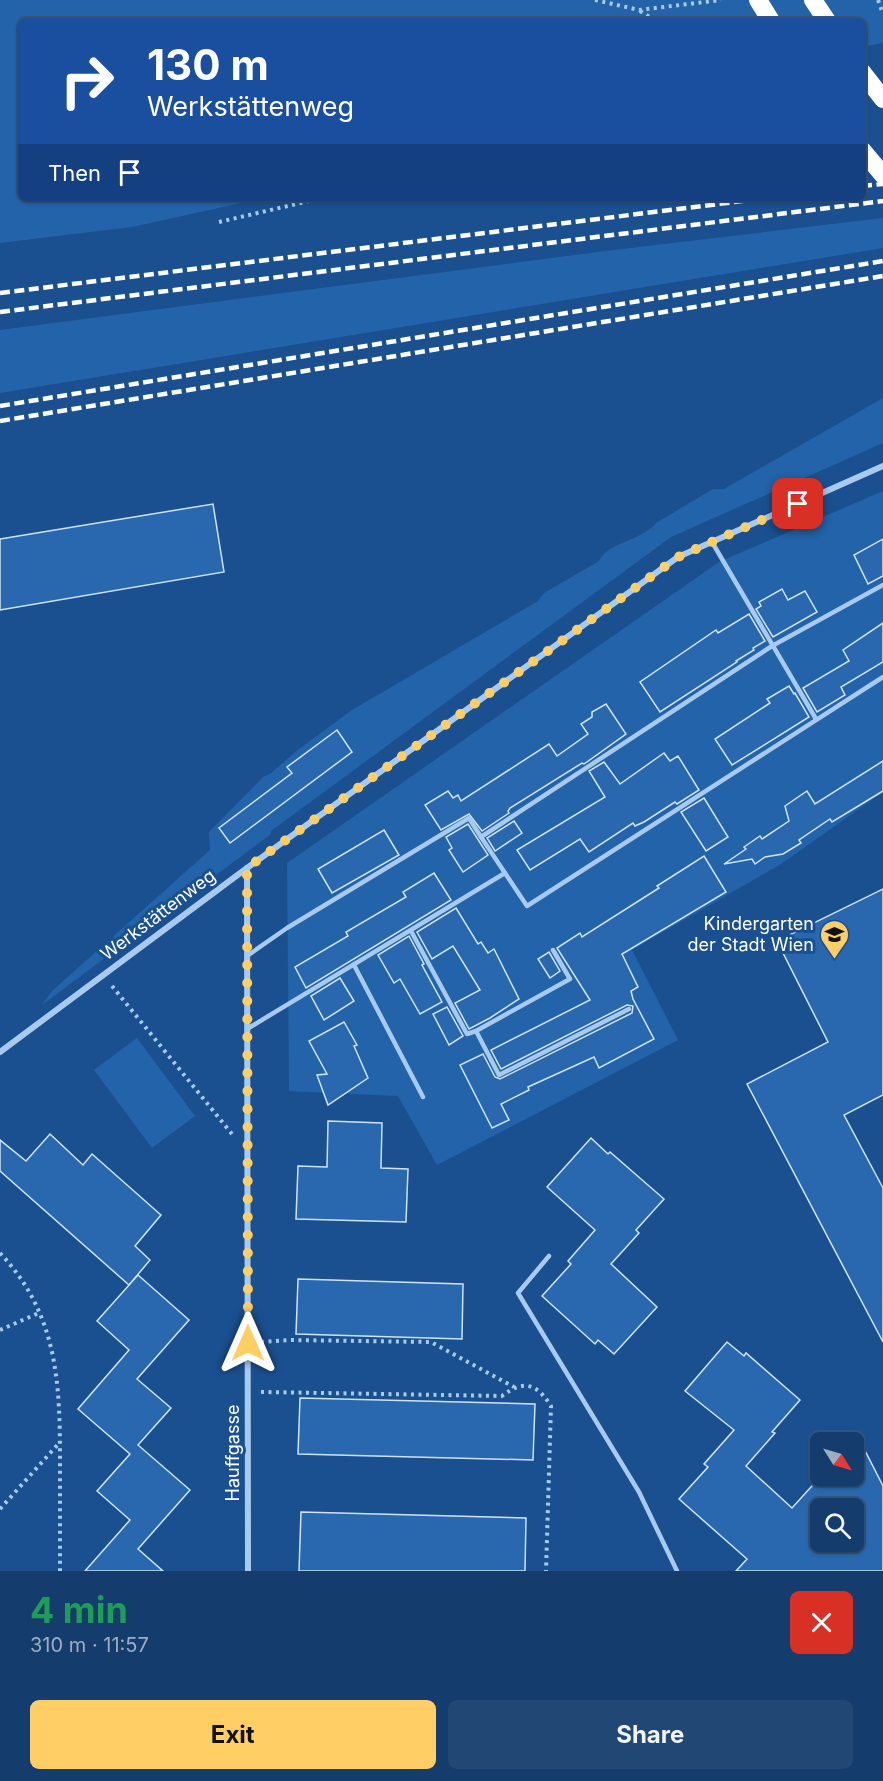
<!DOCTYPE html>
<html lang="en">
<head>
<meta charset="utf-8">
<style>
	:root { --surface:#143c6c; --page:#214774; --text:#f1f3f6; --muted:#9dadc2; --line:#33567f; --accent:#ffcf66 }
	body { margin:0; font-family:Inter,sans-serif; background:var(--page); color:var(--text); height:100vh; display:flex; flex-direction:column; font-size:22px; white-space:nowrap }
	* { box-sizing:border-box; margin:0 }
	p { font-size:20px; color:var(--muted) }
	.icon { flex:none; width:33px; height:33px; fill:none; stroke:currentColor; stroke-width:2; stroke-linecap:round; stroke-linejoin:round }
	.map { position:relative; height:1571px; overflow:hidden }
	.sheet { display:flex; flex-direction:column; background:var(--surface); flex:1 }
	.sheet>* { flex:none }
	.top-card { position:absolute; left:18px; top:18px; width:848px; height:183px; border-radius:9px; box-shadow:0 2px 4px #0004,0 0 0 2px var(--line); background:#1a4fa0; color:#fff; overflow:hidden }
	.needle { width:39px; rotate:127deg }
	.buttons { position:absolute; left:810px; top:1432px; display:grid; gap:12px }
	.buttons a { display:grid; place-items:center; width:54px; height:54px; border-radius:9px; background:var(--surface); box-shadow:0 2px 4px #0004,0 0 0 2px var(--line); font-size:30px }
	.pin { position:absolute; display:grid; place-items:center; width:51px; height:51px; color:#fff; margin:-26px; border-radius:12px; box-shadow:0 3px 9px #0006 }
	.me { position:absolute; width:66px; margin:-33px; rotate:0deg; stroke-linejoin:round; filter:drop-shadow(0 0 4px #0008) }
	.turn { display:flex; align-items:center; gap:21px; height:126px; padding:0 30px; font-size:27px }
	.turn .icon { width:78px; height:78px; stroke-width:2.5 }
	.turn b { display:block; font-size:42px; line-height:51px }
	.then { display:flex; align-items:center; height:57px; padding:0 30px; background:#0003; gap:12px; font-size:22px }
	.round { display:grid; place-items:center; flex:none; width:63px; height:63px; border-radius:9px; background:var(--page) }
	.summary { display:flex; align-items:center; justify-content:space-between; height:102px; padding:0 30px }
	h1 { font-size:36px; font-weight:700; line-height:45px; color:#1e9e55 }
	.button { display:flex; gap:12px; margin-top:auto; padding:12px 30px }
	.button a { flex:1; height:69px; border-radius:9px; background:var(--accent); color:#111; font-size:24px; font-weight:700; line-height:69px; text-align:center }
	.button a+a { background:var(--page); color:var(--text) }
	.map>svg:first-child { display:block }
	.green { fill:#2363a9 }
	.building { fill:#2968ae; stroke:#cee3fa; stroke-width:1.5; fill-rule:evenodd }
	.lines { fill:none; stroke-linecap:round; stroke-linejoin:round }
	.path { stroke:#a8caee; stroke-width:4; stroke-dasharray:3 4.5; stroke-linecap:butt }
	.service { stroke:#a8caee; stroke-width:4.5 }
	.minor { stroke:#a8caee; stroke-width:6 }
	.motorway { stroke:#fff; stroke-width:18 }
	.rail { stroke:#fff; stroke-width:4.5; stroke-dasharray:10 4.5; stroke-linecap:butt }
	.route { stroke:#ffcf66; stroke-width:10; stroke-dasharray:0 18 }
	.labels { text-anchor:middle; stroke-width:6; stroke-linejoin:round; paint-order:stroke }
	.street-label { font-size:18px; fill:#fff; stroke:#1a5090 }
	.poi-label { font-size:18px; fill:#fff; stroke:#1a5090; text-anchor:end }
</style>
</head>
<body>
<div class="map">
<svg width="883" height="1571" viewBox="0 0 883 1571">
	<rect width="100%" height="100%" fill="#1a5090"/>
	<g class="green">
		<polygon points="0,0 883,0 883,43 863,47 862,21 21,21 21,198 264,198 132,227 0,243"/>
		<polygon points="883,218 883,248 0,393 0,330 605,251"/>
		<path d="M 883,398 L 883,443 L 671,537 L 271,831 L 271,834 L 42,1005 L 52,991 L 210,850 L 209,832 L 263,777 L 270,774 L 299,749 L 352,710 L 538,601 L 544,593 L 599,561 C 607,542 642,541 656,523 L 713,489 L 724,489 Z"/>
		<polygon points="883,491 883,792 781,864 632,950 678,1040 437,1165 398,1096 289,1091 287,863 719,562"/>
		<polygon points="137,1038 195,1116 152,1148 94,1070"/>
	</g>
	<g class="building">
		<polygon points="213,504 224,572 0,610 0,539"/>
		<polygon points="883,539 883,576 868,584 854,555"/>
		<polygon points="782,589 788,600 805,591 817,612 773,637 756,609 761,606 759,602"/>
		<polygon points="749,614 765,641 753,648 754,650 736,661 737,662 660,712 640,682 716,630 718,633"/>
		<polygon points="883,623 883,662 841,687 845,695 817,712 803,688 849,661 843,650"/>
		<polygon points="789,686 794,694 795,693 809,717 732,765 715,739 770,703 767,699"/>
		<polygon points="606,704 626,734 584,764 582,763 510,808 508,811 509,813 482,831 469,814 441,830 425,805 448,791 453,798 458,795 461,801 549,744 557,756 588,734 581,724 592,717 592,712"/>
		<polygon points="337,730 352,752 230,843 219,828 292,773 287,767"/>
		<polygon points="664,753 670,761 678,756 699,790 677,804 675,802 644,822 635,826 633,823 589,852 580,839 530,870 517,850 605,797 589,771 604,762 620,784"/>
		<polygon points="883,761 883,791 832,822 830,819 799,840 801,843 783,854 765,857 755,864 752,859 724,864 746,849 744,847 760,836 762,839 789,821 785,806 807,791 815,804"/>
		<polygon points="704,798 728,837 706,851 681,812"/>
		<polygon points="514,821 522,833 495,851 487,838"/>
		<polygon points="468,824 488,855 463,872 449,850 452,848 446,837"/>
		<polygon points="384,830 399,855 332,893 318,869"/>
		<polygon points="704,856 726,892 622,954 638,987 631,991 633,999 654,1039 599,1068 594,1057 528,1087 529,1090 501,1104 509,1120 492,1128 460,1065 483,1054 495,1077 500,1079 632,1013 633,1006 627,1005 501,1069 491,1050 590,1000 557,948 580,933 582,937 659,888 657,886"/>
		<polygon points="434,873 451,900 306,988 295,967 348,936 346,932 406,897 403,892"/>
		<polygon points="883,889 883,1095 844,1115 883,1188 883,1342 747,1084 828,1042 777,941"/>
		<polygon points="456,908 478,944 481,942 488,953 494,949 519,999 490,1018 469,1029 455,1003 480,990 453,946 432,959 417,932"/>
		<polygon points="409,936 424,964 422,965 442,1002 420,1014 400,979 394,983 378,955"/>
		<polygon points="549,952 560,971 550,978 538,959"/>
		<polygon points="340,978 354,1001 324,1020 311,996"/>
		<polygon points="447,1007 463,1036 449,1045 433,1014"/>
		<polygon points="344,1022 357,1045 354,1046 368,1078 328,1105 317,1075 327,1074 309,1041"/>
		<polygon points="328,1121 382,1123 381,1168 408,1169 406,1222 296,1219 298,1166 327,1167"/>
		<polygon points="50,1134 83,1165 92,1154 161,1215 135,1246 150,1260 129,1285 0,1171 0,1140 26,1161"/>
		<polygon points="591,1138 608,1154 610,1152 664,1199 636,1230 639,1233 611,1264 657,1307 614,1354 598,1340 595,1344 542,1296 571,1264 568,1261 595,1230 547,1187"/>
		<polygon points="138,1275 189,1320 137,1379 171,1408 138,1445 190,1490 138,1549 163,1571 85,1571 130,1520 97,1491 130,1454 78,1409 129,1350 97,1321"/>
		<polygon points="298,1279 463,1284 462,1339 296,1334"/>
		<path d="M 727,1342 L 744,1356 L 746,1353 L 800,1400 L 772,1432 L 775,1433 L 746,1466 L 792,1508 L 821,1476 L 854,1476 L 854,1443 L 850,1443 L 857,1435 L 883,1486 L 883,1571 L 736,1571 L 747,1559 L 679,1499 L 708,1467 L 704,1464 L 734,1430 L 685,1391 ZM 820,1509 L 854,1509 L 854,1542 L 820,1542 Z"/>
		<polygon points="300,1398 535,1404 533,1460 298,1454"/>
		<polygon points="301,1512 526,1518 525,1571 299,1571"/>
	</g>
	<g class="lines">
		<g class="path">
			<polyline points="595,0 639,10 721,0"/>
			<polyline points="878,0 883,14"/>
			<polyline points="640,11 656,21"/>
			<polyline points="219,222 322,198"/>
			<polyline points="112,986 232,1134"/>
			<path d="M 0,1253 C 59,1316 60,1385 60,1466 C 60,1501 60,1536 60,1571"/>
			<polyline points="0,1330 41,1312"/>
			<polyline points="261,1342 289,1340 431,1342 514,1387"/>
			<path d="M 261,1392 L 502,1396 C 524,1379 537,1384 551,1406 L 546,1571"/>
			<polyline points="0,1509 60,1442"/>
		</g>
		<g class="service">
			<polyline points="712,542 816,719"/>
			<polyline points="481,837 527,906 883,677"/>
			<polyline points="411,931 467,1034 476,1031"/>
			<polyline points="553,950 570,979 476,1031 499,1075 629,1009"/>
			<polyline points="247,956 287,928 469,818 481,837 772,646 883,585"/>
			<polyline points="354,965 423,1097"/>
			<polyline points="247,1029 505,873"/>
			<polyline points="549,1256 518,1293 639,1492 677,1571"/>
		</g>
		<g class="minor">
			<polyline points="247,868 248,1571"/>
			<polyline points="0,1052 247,868 678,557 883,466"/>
		</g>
		<g class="motorway">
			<polyline points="758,0 771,21"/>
			<polyline points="813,0 827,21"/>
			<polyline points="862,72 883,99"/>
			<polyline points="862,150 883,175"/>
		</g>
		<g class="rail">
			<polyline points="862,186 883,184"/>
			<polyline points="0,293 767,198"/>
			<polyline points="0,312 883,201"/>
			<polyline points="0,406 883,261"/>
			<polyline points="0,421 883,276"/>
		</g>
	</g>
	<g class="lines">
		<polyline class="route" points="248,1343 247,868 678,557 798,504"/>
	</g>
	<defs>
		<symbol id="school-pin" viewBox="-11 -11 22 30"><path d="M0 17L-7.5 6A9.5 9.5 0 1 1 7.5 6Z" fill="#ffcf66" stroke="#1a5090"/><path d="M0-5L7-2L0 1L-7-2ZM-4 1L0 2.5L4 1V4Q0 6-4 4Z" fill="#111"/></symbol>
	</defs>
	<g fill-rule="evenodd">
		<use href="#school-pin" x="818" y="918" width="33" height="45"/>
	</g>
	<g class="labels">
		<g class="street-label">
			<text transform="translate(158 915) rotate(-37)" y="6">Werkstättenweg</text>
			<text transform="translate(233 1453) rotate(-90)" y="6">Hauffgasse</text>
		</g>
		<g class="poi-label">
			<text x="814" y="930">Kindergarten<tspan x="814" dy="21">der Stadt Wien</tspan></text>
		</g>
	</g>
</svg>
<div class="buttons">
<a><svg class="needle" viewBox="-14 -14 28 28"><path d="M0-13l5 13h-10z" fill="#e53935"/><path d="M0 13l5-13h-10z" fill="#9dadc2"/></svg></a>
<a><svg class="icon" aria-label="search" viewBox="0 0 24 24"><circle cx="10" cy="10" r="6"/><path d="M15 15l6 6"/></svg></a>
</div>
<div class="pin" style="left:798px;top:504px;background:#d93025"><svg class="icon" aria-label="arrive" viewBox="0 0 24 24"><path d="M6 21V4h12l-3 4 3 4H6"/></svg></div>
<svg class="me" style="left:248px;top:1343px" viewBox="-20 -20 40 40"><path d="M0-17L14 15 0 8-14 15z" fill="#ffcf66" stroke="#fff" stroke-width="4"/></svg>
<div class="top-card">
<div class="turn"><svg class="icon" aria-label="right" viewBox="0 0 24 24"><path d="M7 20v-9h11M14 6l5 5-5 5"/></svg><div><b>130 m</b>Werkstättenweg</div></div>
<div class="then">Then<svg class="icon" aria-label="arrive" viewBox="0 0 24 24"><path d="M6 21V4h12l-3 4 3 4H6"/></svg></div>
</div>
</div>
<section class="sheet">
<div class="summary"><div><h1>4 min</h1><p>310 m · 11:57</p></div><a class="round" style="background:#d93025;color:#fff"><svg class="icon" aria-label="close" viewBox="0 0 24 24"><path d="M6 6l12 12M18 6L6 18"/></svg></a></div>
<div class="button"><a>Exit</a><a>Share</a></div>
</section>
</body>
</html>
